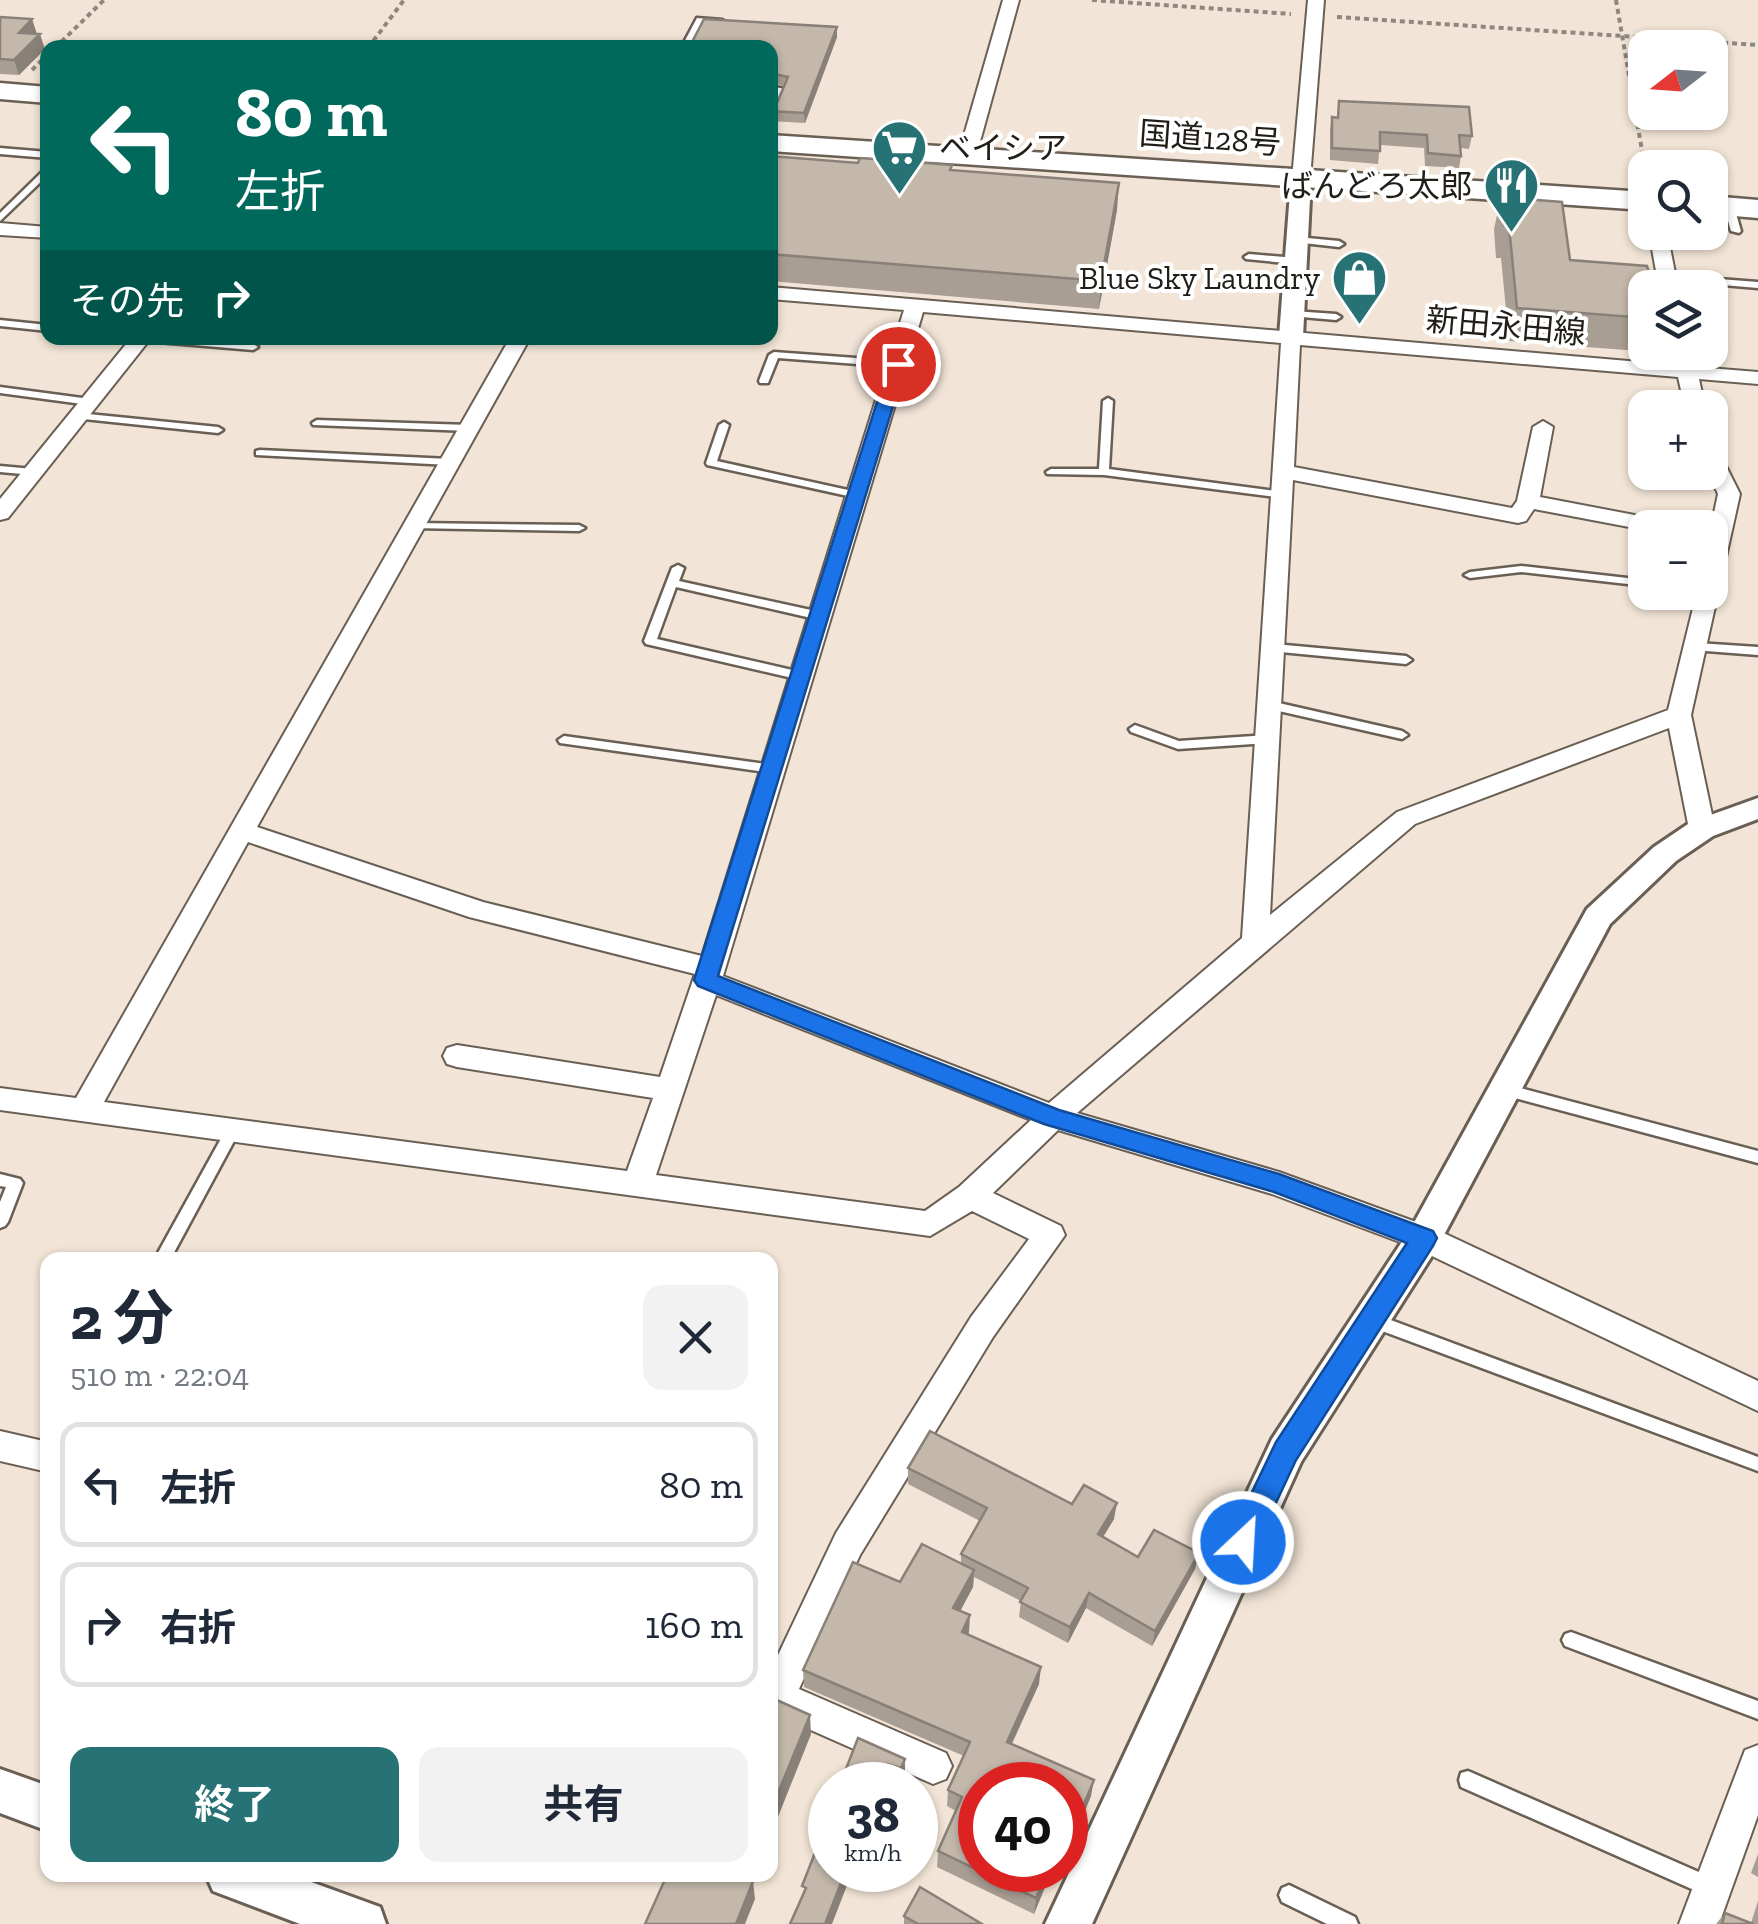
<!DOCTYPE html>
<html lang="ja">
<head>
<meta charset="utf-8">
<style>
	:root { --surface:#fff; --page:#f2f2f3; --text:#1f2937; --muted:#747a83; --line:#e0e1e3; --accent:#277274 }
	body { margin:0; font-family:"Zilla Slab","Noto Sans JP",serif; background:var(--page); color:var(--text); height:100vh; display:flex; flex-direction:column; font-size:38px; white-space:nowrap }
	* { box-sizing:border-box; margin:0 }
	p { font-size:32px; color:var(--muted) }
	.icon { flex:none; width:55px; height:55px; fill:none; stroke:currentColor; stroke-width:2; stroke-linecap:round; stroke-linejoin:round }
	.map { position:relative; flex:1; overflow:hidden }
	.drawer { position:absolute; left:40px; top:1252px; width:738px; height:630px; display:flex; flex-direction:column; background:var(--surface); border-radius:20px; box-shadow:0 2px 8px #0004 }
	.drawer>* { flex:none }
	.banner { position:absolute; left:40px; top:40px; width:738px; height:305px; border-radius:20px; box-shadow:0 2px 8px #0004; background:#00695c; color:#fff; overflow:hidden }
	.needle { width:65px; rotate:253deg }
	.tools { position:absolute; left:1628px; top:30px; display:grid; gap:20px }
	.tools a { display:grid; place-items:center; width:100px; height:100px; border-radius:20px; background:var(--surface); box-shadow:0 2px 8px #0004; font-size:50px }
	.speed { position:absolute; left:808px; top:1762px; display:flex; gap:20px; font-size:50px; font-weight:700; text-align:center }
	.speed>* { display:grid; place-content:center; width:130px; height:130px; border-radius:50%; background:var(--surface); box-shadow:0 2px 8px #0004; line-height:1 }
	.speed small { font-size:25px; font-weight:400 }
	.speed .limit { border:15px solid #d22; background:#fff; color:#111 }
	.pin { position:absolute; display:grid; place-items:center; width:85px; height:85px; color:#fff; margin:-42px; border:5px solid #fff; border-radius:50%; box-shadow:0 2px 10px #0007 }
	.me { position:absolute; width:110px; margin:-55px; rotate:25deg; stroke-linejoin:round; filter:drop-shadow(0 0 8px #0008) }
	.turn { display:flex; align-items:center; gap:35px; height:210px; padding:0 30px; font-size:45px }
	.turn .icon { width:130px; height:130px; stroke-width:2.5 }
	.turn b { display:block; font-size:70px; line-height:85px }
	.then { display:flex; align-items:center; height:95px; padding:0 30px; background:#0003; gap:20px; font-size:38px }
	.round { display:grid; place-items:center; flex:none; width:105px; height:105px; border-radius:20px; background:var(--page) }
	.summary { display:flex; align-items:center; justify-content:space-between; height:170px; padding:0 30px }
	h1 { font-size:60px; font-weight:700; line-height:75px }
	.button { display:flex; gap:20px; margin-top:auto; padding:20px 30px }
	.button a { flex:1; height:115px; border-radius:20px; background:var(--accent); color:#fff; font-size:40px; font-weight:700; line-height:115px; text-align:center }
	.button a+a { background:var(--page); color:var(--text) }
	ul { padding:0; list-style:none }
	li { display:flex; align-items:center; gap:30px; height:125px; margin:0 20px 15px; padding:0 10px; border:5px solid var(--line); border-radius:20px }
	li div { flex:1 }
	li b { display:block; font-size:38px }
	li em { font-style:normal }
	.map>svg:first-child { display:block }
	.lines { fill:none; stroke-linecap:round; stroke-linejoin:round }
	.service-casing { stroke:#6a5f54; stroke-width:5 }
	.minor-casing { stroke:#6a5f54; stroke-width:4 }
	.tertiary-casing { stroke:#6a5f54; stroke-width:6 }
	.trunk-casing { stroke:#6a5f54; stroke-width:5 }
	.path { stroke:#8f867d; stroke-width:4; stroke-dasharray:5 4; stroke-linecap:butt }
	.service { fill:#fff; fill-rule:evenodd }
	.minor { fill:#fff; fill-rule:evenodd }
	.tertiary { fill:#fff; fill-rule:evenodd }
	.trunk { fill:#fff; fill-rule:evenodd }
	.wall { fill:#a99e93 }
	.shaded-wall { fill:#898178 }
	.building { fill:#c4b8ab; stroke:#898178; stroke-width:2.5 }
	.route { fill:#1a73e8; stroke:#114b97; stroke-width:2.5 }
	.labels { text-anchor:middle; stroke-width:8; stroke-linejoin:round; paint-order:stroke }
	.far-street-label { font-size:32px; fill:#211d18; stroke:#fff }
	.far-poi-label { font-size:32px; fill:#211d18; stroke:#fff; text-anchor:end }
</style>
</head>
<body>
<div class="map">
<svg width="1758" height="1924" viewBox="0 0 1758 1924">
	<rect width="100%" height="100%" fill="#f2e5d7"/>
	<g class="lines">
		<defs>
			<g id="service">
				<polygon points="697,18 722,20 726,22 722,24 703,23 689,48 681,48"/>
				<polygon points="770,86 785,89 774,112 770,115 770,103 776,91 770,90"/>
				<polygon points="0,148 48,152 48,158 0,154"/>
				<polygon points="48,166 48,175 0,221 0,213"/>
				<polygon points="1729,204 1734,207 1741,231 1739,233 1731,231 1724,207"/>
				<polygon points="1297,237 1339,241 1344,244 1339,247 1294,242 1294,238"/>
				<polygon points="1249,254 1296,258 1301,261 1296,264 1246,259 1244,257"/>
				<polygon points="1667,275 1758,282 1758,288 1664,280 1662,278"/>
				<polygon points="1293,311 1336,314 1341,317 1336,320 1290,316 1288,314"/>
				<polygon points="0,320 48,325 48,331 0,326"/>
				<polygon points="141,338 175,338 253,344 258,347 253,350 146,341"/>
				<polygon points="774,352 897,361 902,364 897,367 778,358 768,383 760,383 759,381 769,355"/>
				<polygon points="0,387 90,399 95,402 90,405 0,393"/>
				<polygon points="1108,398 1113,401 1109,469 1284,492 1289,495 1284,498 1104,475 1047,474 1046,472 1051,469 1099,469 1103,401"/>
				<polygon points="78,413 218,427 223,430 218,433 74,418 74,414"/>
				<polygon points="317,420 469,425 474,428 469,431 313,425 312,423"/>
				<polygon points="724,422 729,425 717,461 857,492 862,495 857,498 707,465 706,463 719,425"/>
				<polygon points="260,450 450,459 455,462 450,465 256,455 256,451"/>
				<polygon points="0,466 33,469 38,472 33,475 0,472"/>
				<polygon points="414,523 579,525 585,528 579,531 410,528 408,526"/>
				<polygon points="678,565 684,568 679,581 820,612 826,616 820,620 676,587 657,639 805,673 807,676 805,679 801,680 646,644 644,641 672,568"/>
				<polygon points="1521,566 1645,580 1645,586 1521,572 1470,578 1464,575 1470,572"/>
				<polygon points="1697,643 1758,647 1758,655 1693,650 1691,647"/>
				<polygon points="1274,644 1406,656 1412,660 1406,664 1270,651 1268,648 1270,645"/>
				<polygon points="1270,701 1402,731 1408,735 1402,739 1266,708 1264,705"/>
				<polygon points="1135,725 1179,741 1268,735 1274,739 1268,743 1178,749 1131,732 1129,729"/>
				<polygon points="564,736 773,765 779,769 773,773 560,743 558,740"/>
				<polygon points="1505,1084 1758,1151 1758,1163 1500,1094 1498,1090 1500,1086"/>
				<polygon points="233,1124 238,1126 240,1130 170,1260 154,1260 228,1126"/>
				<polygon points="0,1174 20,1179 23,1183 8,1222 5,1226 0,1228 0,1202 6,1187 0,1186"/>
				<polygon points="1372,1313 1758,1457 1758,1471 1366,1325 1364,1320 1366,1315"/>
				<polygon points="1571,1632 1758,1701 1758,1719 1565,1646 1562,1640 1565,1634"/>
				<polygon points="1468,1771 1717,1880 1720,1887 1717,1894 1710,1897 1703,1894 1461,1787 1459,1780 1461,1773"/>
				<polygon points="1289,1885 1355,1917 1358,1924 1327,1924 1282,1902 1279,1895 1282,1888"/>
			</g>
			<g id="minor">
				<polygon points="1003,0 1019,0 976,156 967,161 958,156"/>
				<polygon points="1308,0 1324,0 1310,179 1301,184 1292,179"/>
				<polygon points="0,223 48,227 48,238 0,235"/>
				<polygon points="1649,232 1667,232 1678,288 1659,288"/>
				<path d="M 770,287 L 1675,365 L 1677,355 L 1691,355 L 1696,367 L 1758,372 L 1758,384 L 1699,379 L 1705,408 L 1685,408 L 1678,377 L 1300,345 L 1294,467 L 1512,508 L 1517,501 L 1533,427 L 1543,421 L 1553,427 L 1540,497 L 1666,521 L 1677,528 L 1645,530 L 1534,509 L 1526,521 L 1518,523 L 1293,480 L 1270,915 L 1397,812 L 1668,710 L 1697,592 L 1710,592 L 1710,532 L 1718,494 L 1708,472 L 1710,450 L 1721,456 L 1740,494 L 1691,715 L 1715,829 L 1702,838 L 1689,829 L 1669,728 L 1415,824 L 1077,1113 L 1279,1172 L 1435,1229 L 1758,1381 L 1758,1411 L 1413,1247 L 1272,1194 L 1058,1130 L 993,1193 L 1061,1226 L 1065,1235 L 993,1337 L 860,1555 L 799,1689 L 946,1753 L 952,1766 L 946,1779 L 933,1784 L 770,1712 L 770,1672 L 836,1533 L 971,1317 L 1029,1239 L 972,1211 L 930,1236 L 0,1110 L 0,1088 L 76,1098 L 510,338 L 530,338 L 257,827 L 483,902 L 702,956 L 904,310 L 770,299 ZM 923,312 L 1281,343 L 1242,938 L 1049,1103 L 723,976 ZM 248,842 L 469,917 L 695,974 L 660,1077 L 457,1045 L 447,1048 L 443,1056 L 447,1064 L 457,1067 L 653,1098 L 627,1171 L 104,1102 ZM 716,995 L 1031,1120 L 959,1187 L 925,1211 L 656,1175 Z"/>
				<polygon points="131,338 151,338 8,518 0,520 0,499"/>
				<polygon points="0,1431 48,1442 48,1472 0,1461"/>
				<polygon points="1758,1745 1758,1815 1719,1924 1679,1924 1745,1750"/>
			</g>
			<g id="tertiary">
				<polygon points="1301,173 1311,179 1303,337 1291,344 1279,337 1291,179"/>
				<polygon points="1758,798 1758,819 1713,836 1676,861 1610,924 1437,1248 1301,1462 1092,1924 1045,1924 1272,1439 1411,1228 1587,909 1654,847 1691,822"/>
				<polygon points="0,1769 48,1786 48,1831 0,1813"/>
				<polygon points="206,1875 292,1875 380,1907 386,1924 300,1924 213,1891"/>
			</g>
			<g id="trunk">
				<polygon points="0,83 48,87 48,103 0,99"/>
				<polygon points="770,135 1645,192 1645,210 770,151"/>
				<polygon points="1710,196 1758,200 1758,218 1710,214"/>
			</g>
		</defs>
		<use href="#service" class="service-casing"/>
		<use href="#minor" class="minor-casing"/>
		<use href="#tertiary" class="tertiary-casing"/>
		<use href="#trunk" class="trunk-casing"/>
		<g class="path">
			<polyline points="1092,0 1291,14"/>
			<polyline points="1616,0 1645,168"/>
			<polyline points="1337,17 1758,45"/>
			<polyline points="55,48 104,0"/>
			<polyline points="368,48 404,0"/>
			<polyline points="32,70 48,54"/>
		</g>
		<use href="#service" class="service"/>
		<use href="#minor" class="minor"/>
		<use href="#tertiary" class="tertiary"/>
		<use href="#trunk" class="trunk"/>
	</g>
	<g class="wall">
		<polygon points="0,17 32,19 36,34 45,49 19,75 0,74"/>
		<polygon points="837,27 837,37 805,123 770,121 770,108 777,103 784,86 771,82 770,84 770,48"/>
		<polygon points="1339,101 1472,136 1469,149 1460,148 1461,156 1459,168 1425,166 1424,148 1380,145 1378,164 1330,160 1330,130 1332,117 1337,118"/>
		<polygon points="770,156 952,170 1117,210 1099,309 770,281"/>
		<polygon points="1501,197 1570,260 1645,288 1645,330 1639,351 1509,341 1501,258 1496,258 1494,229"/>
		<polygon points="908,1468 1072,1504 1114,1519 1103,1537 1138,1557 1199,1553 1195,1569 1152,1646 1086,1608 1068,1643 1019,1617 1021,1601 974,1577 973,1587 960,1610 969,1632 968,1635 1039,1684 1012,1744 1091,1796 1065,1859 1065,1785 980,1870 1052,1870 1034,1914 937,1867 938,1851 956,1811 947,1806 948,1790 964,1756 804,1687 803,1670 961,1563 961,1554 980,1521 908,1484"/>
		<polygon points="770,1697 811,1734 775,1824 770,1822"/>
		<polygon points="905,1759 905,1776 901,1785 887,1780 885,1785 844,1785 844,1774"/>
		<polygon points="1758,1854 1758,1877 1751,1873"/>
		<polygon points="1758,1901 1758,1924 1716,1924 1725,1913 1751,1923"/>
		<polygon points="904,1916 982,1924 904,1924"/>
	</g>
	<g class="shaded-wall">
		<polygon points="32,19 37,34 19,33"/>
		<polygon points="837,27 837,37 805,123 804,113"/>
		<polygon points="40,34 45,49 19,75 14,60"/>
		<polygon points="1119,183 1117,210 1099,309 1101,281"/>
		<polygon points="1117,1503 1114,1519 1095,1550 1098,1534"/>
		<polygon points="1199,1553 1195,1569 1152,1646 1155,1631"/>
		<polygon points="974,1570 973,1587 953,1625 953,1608"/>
		<polygon points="1089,1593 1086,1608 1068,1643 1070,1627"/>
		<polygon points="970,1615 969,1632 961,1649 962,1632"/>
		<polygon points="1041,1667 1039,1684 1005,1758 1007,1742"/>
		<polygon points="810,1715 811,1734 775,1824 773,1805"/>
		<polygon points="905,1759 905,1776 901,1785 901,1768"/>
		<polygon points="887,1764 887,1780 885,1785 879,1785"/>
		<polygon points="1094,1780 1091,1796 1065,1859 1065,1850"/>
		<polygon points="846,1870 853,1870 832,1924 825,1924"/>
		<polygon points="1048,1870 1052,1870 1034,1914 1036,1898"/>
		<polygon points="753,1881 755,1899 745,1924 736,1924"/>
	</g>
	<g class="building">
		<polygon points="0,17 32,19 19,33 40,34 14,60 0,59"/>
		<polygon points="704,19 837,27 804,113 770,111 770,108 777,103 788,77 770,73 770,48 689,48"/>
		<polygon points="1339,101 1469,107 1472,136 1459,135 1461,156 1428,153 1427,135 1380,132 1380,151 1332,148 1332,117 1338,118"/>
		<polygon points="770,156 858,163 860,158 952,165 950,170 1119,183 1101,281 770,254"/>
		<polygon points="1669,160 1695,162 1696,168 1671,168"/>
		<polygon points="1501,197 1562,202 1570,260 1647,266 1649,273 1662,274 1664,288 1645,288 1645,318 1517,308 1509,226 1504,225"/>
		<polygon points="930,1431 1072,1504 1084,1485 1117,1503 1098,1534 1138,1557 1154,1530 1199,1553 1155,1631 1089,1593 1070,1627 1020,1602 1028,1588 961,1554 987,1508 908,1468"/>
		<polygon points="922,1544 974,1570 953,1608 970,1615 962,1632 1041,1667 1007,1742 1094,1780 1065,1850 1065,1785 980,1785 980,1870 1048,1870 1036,1898 938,1851 962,1797 948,1790 970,1742 803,1670 853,1562 900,1582"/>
		<polygon points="770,1697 810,1715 773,1805 770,1804"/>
		<polygon points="858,1738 905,1759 901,1768 887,1764 879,1785 875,1785 844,1774"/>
		<polygon points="824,1830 830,1833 830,1870 846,1870 825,1924 790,1924 806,1888 802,1886"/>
		<polygon points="667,1875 739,1875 753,1881 736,1924 645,1924"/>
		<polygon points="920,1887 982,1924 918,1924 904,1916"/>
		<polygon points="1725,1913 1753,1924 1722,1924"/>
	</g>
	<polygon class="route" points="898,359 906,364 718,976 1059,1110 1279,1174 1433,1231 1437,1238 1433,1246 1296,1460 1253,1552 1243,1556 1233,1552 1228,1542 1276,1442 1407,1243 1274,1192 1044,1124 698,986 694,980 889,364"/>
	<defs>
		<symbol id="supermarket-pin" viewBox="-11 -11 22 30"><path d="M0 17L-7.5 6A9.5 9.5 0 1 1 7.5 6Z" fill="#277274" stroke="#fff"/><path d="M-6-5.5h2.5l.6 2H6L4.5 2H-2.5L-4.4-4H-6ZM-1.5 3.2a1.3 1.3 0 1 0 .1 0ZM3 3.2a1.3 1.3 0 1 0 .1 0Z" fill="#fff"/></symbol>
		<symbol id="restaurant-pin" viewBox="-11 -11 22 30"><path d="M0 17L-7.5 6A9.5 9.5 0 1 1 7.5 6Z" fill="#277274" stroke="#fff"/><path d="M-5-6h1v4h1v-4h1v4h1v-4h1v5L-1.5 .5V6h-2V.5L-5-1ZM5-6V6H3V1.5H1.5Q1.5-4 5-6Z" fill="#fff"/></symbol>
		<symbol id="shop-pin" viewBox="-11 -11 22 30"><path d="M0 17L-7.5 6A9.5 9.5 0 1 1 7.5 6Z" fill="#277274" stroke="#fff"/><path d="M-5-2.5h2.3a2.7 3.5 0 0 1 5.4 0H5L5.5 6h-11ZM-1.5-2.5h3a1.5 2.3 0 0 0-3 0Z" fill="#fff"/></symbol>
	</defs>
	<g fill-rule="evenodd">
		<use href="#supermarket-pin" x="868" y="116" width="63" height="86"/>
		<use href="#restaurant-pin" x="1480" y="154" width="63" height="86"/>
		<use href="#shop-pin" x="1328" y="246" width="63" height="86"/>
	</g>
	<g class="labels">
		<g class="far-street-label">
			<text transform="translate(1210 138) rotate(4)" y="11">国道128号</text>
			<text transform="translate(1506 326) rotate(5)" y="11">新田永田線</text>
		</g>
		<g class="far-poi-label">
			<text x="939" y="159" text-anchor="start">ベイシア</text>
			<text x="1472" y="197">ばんどろ太郎</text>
			<text x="1320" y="289">Blue Sky Laundry</text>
		</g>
	</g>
</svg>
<div class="tools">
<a><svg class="needle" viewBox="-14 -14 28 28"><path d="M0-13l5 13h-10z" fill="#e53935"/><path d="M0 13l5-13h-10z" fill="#747a83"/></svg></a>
<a><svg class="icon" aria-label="search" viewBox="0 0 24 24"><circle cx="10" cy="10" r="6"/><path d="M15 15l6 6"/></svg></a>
<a><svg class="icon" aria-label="layers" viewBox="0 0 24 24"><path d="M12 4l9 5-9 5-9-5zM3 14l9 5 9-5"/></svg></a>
<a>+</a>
<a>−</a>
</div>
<div class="speed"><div>38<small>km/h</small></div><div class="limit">40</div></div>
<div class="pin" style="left:898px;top:364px;background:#d93025"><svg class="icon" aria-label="arrive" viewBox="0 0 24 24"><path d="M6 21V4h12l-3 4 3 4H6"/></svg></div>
<svg class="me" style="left:1243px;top:1542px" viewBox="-20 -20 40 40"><circle r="17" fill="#1a73e8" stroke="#fff" stroke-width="3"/><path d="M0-11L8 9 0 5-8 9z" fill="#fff"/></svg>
<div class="banner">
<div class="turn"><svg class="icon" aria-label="left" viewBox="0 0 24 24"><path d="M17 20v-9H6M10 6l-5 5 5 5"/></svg><div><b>80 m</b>左折</div></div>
<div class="then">その先<svg class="icon" aria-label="right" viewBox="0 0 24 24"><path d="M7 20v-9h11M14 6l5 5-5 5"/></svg></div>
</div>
<section class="drawer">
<div class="summary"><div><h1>2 分</h1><p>510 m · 22:04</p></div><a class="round"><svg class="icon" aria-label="close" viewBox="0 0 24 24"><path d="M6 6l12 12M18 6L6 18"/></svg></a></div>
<ul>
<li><svg class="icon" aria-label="left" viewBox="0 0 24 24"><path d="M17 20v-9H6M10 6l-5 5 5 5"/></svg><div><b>左折</b></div><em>80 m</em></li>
<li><svg class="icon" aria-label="right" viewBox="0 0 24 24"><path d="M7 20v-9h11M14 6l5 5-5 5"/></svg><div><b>右折</b></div><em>160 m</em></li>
</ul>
<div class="button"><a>終了</a><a>共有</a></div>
</section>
</div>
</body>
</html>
